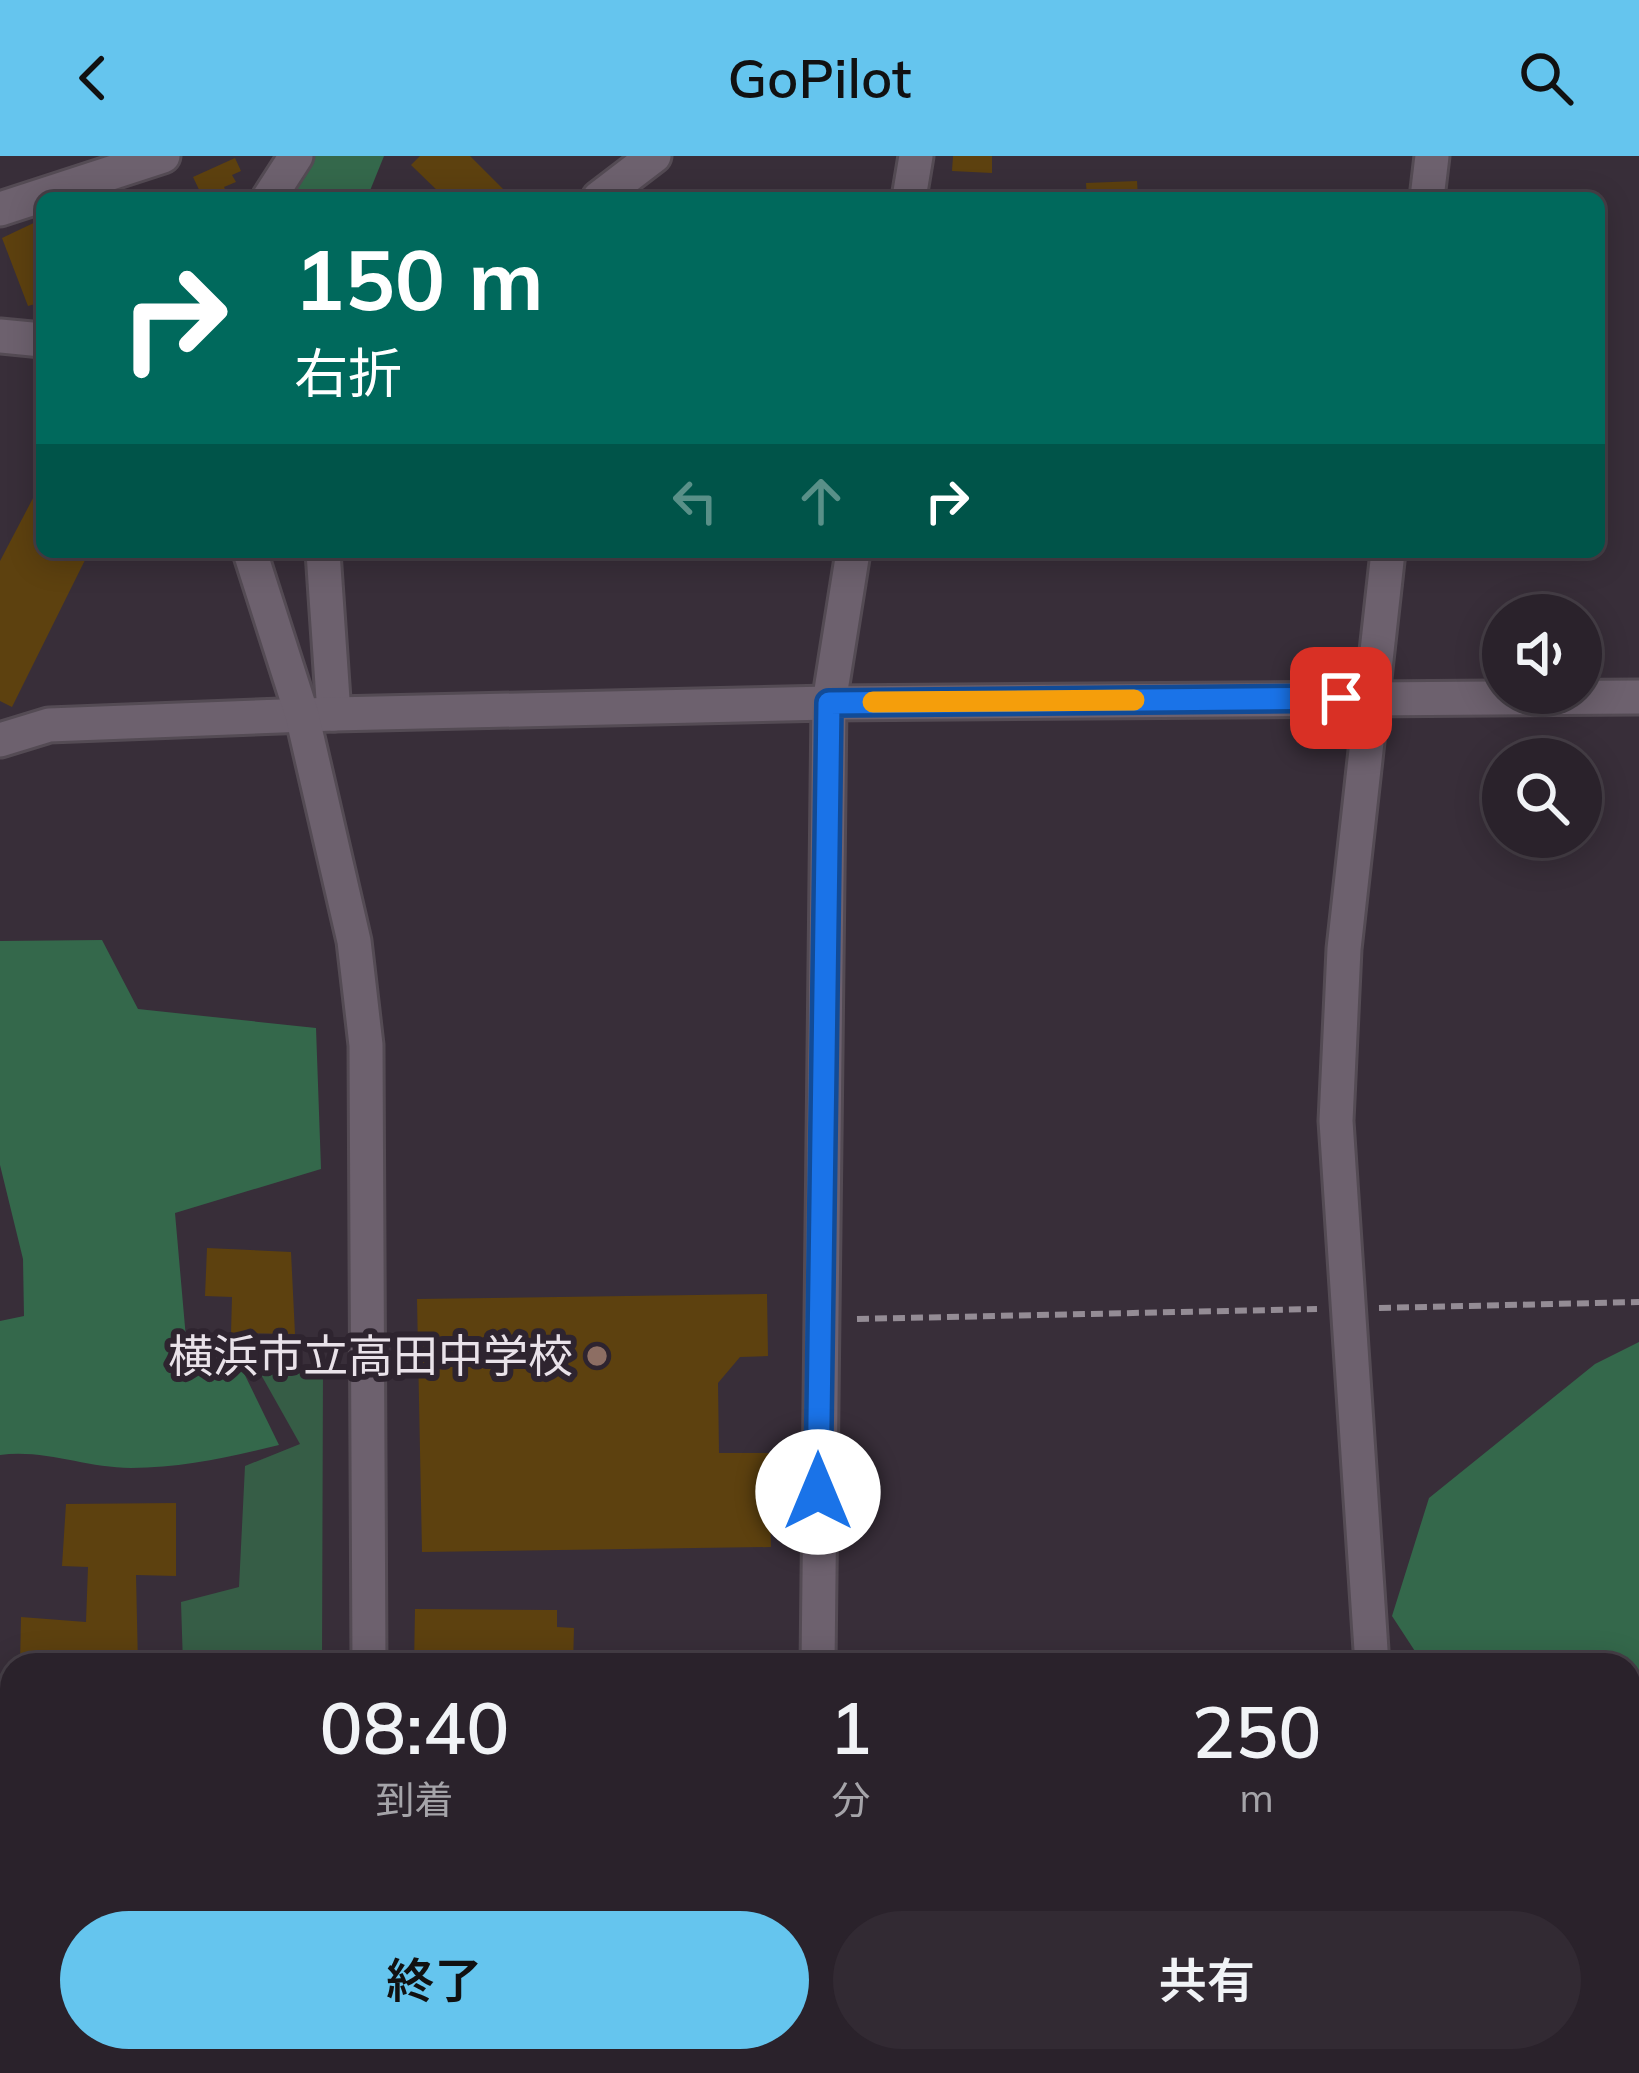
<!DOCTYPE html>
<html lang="ja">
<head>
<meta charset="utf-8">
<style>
	:root { --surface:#2a222b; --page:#322a33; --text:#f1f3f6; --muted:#a5a4a9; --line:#463f47; --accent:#65c5ee }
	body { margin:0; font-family:Mulish,"Noto Sans JP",sans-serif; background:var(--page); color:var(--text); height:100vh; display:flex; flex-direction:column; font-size:45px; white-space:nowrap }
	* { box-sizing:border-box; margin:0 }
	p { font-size:39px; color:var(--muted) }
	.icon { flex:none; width:66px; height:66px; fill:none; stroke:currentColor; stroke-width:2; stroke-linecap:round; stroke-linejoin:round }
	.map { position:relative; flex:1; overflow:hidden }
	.side { position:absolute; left:0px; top:1497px; width:1641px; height:420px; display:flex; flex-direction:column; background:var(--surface); border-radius:36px 36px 0 0; box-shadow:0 6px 30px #0003,0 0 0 3px var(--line) }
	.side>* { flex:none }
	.guide { position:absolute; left:36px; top:36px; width:1569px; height:366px; border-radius:18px; box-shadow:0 6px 30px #0003,0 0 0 3px var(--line); background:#00695c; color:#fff; overflow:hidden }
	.controls { position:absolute; left:1482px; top:438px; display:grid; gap:24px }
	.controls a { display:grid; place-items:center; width:120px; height:120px; border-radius:50%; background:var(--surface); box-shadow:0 6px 30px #0003,0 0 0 3px var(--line); font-size:60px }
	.pin { position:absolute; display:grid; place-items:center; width:102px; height:102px; color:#fff; margin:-51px; border-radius:24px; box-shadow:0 6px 18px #0006 }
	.me { position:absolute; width:132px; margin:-66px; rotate:0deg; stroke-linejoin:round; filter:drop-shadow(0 0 9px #0008) }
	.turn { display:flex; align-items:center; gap:42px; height:252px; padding:0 60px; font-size:54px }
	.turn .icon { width:156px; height:156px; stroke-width:2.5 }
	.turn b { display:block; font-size:84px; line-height:102px }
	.lanes { display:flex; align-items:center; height:114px; padding:0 60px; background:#0003; justify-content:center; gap:60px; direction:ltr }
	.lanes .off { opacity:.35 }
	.eta { display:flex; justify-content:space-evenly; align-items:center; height:204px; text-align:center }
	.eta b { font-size:72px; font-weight:600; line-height:84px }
	.action { display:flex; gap:24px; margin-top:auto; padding:24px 60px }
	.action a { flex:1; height:138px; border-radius:72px; background:var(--accent); color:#111; font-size:48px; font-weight:600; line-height:138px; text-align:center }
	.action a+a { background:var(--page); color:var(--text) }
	header { display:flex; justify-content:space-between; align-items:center; height:156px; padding:0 60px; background:var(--accent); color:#111; font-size:54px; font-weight:600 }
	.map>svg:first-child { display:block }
	.green { fill:#365d46 }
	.forest { fill:#34684b }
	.building { fill:#5d410f }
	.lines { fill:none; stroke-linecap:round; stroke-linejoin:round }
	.minor-casing { stroke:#544b54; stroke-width:39 }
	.tertiary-casing { stroke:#544b54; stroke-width:39 }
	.path { stroke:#948c95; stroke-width:6; stroke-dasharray:12 6; stroke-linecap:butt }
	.minor { stroke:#6d616e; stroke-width:33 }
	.tertiary { stroke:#6d616e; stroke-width:33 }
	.route-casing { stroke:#114b97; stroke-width:30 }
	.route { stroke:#1a73e8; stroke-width:21 }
	.slow { stroke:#f59e0b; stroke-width:21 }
	.education-dot { fill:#8d6e63; stroke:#2e242f; stroke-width:4.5 }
	.labels { text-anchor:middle; stroke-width:12; stroke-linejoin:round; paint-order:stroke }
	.poi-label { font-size:45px; fill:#e9e2e9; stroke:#2e242f; text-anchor:end }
</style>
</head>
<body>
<header><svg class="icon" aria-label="back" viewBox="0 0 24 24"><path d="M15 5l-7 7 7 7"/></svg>GoPilot<svg class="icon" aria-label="search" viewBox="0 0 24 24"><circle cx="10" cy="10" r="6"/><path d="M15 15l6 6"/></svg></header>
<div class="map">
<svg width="1639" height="1917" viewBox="0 0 1639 1917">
	<rect width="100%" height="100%" fill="#382e39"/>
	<polygon class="green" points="255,1208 323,1212 322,1509 183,1509 181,1446 239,1431 245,1310 300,1288"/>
	<g class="forest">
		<polygon points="305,0 384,0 367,42 288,42"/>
		<path d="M 102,784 L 138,853 L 316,872 L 321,1013 L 175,1057 L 188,1205 L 239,1207 L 279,1289 C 231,1301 182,1312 131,1312 C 86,1312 45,1293 0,1299 L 0,1165 L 24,1160 L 23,1103 L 0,1009 L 0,785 Z"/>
		<polygon points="1639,1186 1639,1600 1629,1599 1629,1509 1424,1509 1392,1460 1429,1342 1595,1208"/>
		<polygon points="12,1633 12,1808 0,1808 0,1634"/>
		<polygon points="856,1905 1126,1905 1130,1917 861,1917"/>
	</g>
	<g class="building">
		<polygon points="420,0 470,0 512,42 445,42 411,9"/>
		<polygon points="953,0 992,0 992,17 952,15"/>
		<polygon points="235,2 241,15 232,19 236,26 224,31 229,42 203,42 193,21"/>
		<polygon points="1137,25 1138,42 1087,42 1086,27"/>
		<polygon points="42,63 42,146 28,150 2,82"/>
		<polygon points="42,325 42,396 89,396 12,551 0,545 0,405"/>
		<polygon points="207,1092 291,1096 295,1178 231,1177 232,1141 205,1140"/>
		<polygon points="767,1138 768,1200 740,1201 718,1227 719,1297 769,1297 771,1391 422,1396 417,1143"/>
		<polygon points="176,1347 176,1420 136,1419 138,1509 20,1509 21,1461 86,1466 88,1411 62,1410 66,1348"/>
		<polygon points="415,1453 557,1454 557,1471 574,1472 573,1509 414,1509"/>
		<polygon points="36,1905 77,1905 78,1917 37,1917"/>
		<polygon points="109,1905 141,1905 142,1917 98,1917"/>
		<polygon points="525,1905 529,1917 492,1917 489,1907"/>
		<polygon points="589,1905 682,1905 686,1917 592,1917"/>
		<polygon points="740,1905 787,1905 791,1917 744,1917"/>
		<polygon points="984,1905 987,1917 955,1917 952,1907"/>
		<polygon points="1342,1905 1387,1905 1389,1917 1344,1917"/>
	</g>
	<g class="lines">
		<defs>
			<g id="minor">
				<polyline points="599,42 654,0"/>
				<polyline points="909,42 916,0"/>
				<polyline points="0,180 42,184"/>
				<polyline points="323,396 334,558"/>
				<polyline points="0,584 49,569 334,558 829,547 1639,541"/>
				<polyline points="818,1509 829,547 853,396"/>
				<polyline points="1629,1782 1639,1782"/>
				<polyline points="0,1841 12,1841"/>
				<polyline points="826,1905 829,1917"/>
			</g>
			<g id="tertiary">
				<polyline points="269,42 296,0"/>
				<polyline points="1427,42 1432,0"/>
				<polyline points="0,53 163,0"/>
				<polyline points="250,396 302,559 354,785 366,889 369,1509"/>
				<polyline points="1372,1509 1336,965 1344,793 1388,396"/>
				<polyline points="382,1905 382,1917"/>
				<polyline points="1423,1905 1425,1917"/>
			</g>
		</defs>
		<use href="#minor" class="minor-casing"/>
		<use href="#tertiary" class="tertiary-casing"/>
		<g class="path">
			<polyline points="1379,1152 1639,1146"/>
			<polyline points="857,1163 1317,1153"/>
		</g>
		<use href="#minor" class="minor"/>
		<use href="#tertiary" class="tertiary"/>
	</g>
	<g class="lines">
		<defs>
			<polyline id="route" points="818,1336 829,547 1341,542"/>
		</defs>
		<use href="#route" class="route-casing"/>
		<use href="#route" class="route"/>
		<polyline class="slow" points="873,546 1134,544"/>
	</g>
	<circle class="education-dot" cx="597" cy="1200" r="12"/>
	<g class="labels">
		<g class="poi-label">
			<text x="573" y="1216">横浜市立高田中学校</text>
		</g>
	</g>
</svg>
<div class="controls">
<a><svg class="icon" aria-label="sound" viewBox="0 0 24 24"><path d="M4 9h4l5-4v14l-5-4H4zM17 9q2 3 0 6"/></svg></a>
<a><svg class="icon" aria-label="search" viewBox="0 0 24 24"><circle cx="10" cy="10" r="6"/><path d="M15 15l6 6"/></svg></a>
</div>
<div class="pin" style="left:1341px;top:542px;background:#d93025"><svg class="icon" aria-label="arrive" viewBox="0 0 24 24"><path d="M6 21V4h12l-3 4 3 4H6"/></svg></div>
<svg class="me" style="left:818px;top:1336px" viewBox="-20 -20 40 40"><circle r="19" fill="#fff"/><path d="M0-13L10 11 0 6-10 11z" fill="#1a73e8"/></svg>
<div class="guide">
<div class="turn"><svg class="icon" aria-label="right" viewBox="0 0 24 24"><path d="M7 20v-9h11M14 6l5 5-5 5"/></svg><div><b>150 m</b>右折</div></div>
<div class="lanes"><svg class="icon off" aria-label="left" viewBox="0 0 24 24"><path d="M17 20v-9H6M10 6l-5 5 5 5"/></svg><svg class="icon off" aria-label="ahead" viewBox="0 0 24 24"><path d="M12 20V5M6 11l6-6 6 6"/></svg><svg class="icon" aria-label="right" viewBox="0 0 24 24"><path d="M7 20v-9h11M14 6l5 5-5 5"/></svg></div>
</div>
<section class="side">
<div class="eta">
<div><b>08:40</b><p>到着</p></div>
<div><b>1</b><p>分</p></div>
<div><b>250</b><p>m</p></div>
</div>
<div class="action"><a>終了</a><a>共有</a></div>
</section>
</div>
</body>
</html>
